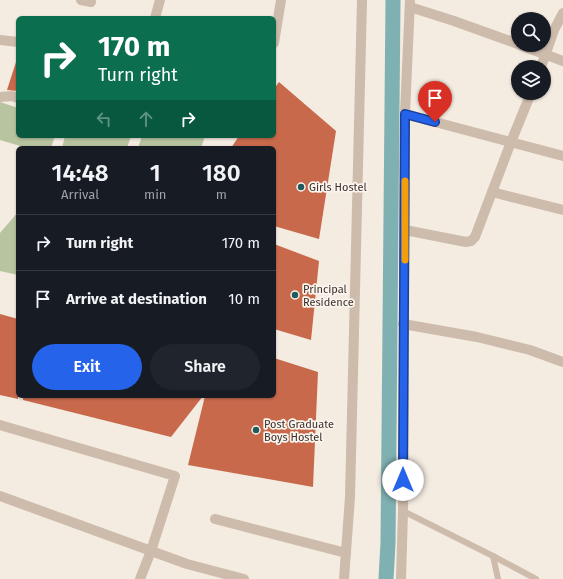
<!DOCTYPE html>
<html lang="en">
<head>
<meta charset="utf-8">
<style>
	:root { --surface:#171b24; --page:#20242c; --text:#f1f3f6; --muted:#9ea1a6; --line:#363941; --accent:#2563eb }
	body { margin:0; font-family:"Fira Sans",sans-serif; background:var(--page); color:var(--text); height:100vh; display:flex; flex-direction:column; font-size:15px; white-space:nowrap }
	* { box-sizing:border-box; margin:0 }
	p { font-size:13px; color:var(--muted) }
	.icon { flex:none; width:22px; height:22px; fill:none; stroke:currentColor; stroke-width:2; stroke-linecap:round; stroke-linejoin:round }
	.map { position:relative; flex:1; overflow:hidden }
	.side { position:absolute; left:16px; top:146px; width:260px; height:252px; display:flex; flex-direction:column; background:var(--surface); border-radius:6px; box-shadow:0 1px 3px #0004 }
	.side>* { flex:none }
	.guide { position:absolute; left:16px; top:16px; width:260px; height:122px; border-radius:6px; box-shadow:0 1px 3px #0004; background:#0b6e4f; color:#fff; overflow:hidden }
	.tools { position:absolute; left:511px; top:12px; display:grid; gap:8px }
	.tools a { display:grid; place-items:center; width:40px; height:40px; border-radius:50%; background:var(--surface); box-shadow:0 1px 3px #0004; font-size:20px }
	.pin { position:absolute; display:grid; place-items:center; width:34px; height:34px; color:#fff; margin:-41px -17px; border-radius:50% 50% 50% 0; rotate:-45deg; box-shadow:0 0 4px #0007 }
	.pin .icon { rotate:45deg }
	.me { position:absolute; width:44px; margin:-22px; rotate:0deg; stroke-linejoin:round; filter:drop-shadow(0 0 3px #0008) }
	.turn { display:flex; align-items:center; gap:14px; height:84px; padding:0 16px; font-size:18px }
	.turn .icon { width:52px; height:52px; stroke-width:2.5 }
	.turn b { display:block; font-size:28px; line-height:34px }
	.lanes { display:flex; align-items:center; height:38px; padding:0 16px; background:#0003; justify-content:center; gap:20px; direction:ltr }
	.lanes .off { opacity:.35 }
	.eta { display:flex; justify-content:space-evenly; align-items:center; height:68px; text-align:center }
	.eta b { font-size:24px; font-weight:600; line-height:28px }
	.action { display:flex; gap:8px; margin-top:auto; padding:8px 16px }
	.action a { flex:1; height:46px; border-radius:24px; background:var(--accent); color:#fff; font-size:16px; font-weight:600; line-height:46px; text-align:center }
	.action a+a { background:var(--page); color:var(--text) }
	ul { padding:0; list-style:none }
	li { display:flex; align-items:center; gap:12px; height:56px; padding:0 16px; border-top:1px solid var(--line) }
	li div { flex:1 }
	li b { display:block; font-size:15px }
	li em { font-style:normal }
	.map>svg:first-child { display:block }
	.green { fill:#b8c4a0 }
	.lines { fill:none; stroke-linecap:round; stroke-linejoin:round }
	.canal { stroke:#7fb0b2; stroke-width:15 }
	.building { fill:#c8694b }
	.lane { stroke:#cdbbac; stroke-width:6 }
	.street { stroke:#cdbbac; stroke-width:10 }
	.route-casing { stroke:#184099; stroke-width:10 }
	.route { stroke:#2563eb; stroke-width:7 }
	.slow { stroke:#f59e0b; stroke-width:7 }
	.poi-dot { fill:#1f5a5e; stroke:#fbf5ee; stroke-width:1.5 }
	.labels { text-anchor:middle; stroke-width:3.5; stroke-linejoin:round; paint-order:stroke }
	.poi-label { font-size:11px; fill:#3b302b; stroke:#fbf5ee; text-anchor:start }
</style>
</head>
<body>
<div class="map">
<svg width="563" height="579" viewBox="0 0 563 579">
	<rect width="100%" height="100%" fill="#f4ebe1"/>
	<g class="green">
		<polygon points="0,102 18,108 18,136 55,136 51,148 27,148 0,140"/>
		<polygon points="65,136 131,136 127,148 62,148"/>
		<polygon points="142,136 205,136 201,148 138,148"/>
		<polygon points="18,212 18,275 0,271 0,233"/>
	</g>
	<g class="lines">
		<polyline class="canal" points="386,579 388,543 393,0"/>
	</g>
	<g class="building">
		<polygon points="16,62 18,62 18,91 7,90"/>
		<polygon points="279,82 336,131 319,239 274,226 274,148 231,148 239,136 274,136 274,89"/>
		<polygon points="274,244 319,261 311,340 274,329"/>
		<polygon points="0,314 18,319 18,399 0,395"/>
		<polygon points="274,358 318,372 313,487 188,465 205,396 274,396"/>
		<polygon points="23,396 203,396 171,437 23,400"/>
	</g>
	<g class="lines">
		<g class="lane">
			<polyline points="403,511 493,556 536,579"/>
			<polyline points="493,556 498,579"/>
		</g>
		<g class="street">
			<polyline points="81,0 91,2"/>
			<polyline points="410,7 454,21 518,44"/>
			<polyline points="155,18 160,0"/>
			<polyline points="0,40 18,42"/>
			<polyline points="274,43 281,0"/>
			<polyline points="520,45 563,61"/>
			<polyline points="541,67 554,30 563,13"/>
			<polyline points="0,97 12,96 18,98"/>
			<polyline points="405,114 563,156"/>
			<polyline points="492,192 563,210"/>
			<polyline points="405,230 466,242 471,241 475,237 511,142 531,93"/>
			<polyline points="403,324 477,337 530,350 563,362"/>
			<polyline points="0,425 175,476 151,551 140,579"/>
			<polyline points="0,496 187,564 244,579"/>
			<polyline points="215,519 346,553"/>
			<polyline points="344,579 350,497 362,0"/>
			<polyline points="401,579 403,511 405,114 410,0"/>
		</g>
	</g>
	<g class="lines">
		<defs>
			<polyline id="route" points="403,480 405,114 435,122"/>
		</defs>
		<use href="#route" class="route-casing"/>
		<use href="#route" class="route"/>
		<polyline class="slow" points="405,260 405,181"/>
	</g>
	<g class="poi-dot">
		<circle cx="301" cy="187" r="4"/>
		<circle cx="295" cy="295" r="4"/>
		<circle cx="256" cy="430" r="4"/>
	</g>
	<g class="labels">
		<g class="poi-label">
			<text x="309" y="191">Girls Hostel</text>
			<text x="303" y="293">Principal<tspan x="303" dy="13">Residence</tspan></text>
			<text x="264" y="428">Post Graduate<tspan x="264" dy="13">Boys Hostel</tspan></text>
		</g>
	</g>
</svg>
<div class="tools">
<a><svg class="icon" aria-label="search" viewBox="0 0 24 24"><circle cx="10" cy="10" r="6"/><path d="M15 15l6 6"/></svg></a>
<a><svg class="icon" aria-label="layers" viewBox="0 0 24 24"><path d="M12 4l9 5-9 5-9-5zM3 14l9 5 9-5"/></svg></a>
</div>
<div class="pin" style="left:435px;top:122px;background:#d93025"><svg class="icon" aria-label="arrive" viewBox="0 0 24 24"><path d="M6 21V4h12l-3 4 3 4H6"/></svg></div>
<svg class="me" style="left:403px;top:480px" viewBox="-20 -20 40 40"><circle r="19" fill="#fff"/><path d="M0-13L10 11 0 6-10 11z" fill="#2563eb"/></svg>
<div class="guide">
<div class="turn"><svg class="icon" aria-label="right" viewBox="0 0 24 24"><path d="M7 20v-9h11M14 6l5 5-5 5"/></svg><div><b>170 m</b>Turn right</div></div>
<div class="lanes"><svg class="icon off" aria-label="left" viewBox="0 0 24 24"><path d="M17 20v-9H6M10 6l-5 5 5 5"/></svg><svg class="icon off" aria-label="ahead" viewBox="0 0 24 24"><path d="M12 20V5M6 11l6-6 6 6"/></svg><svg class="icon" aria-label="right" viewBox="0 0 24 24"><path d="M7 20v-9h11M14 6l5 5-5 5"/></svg></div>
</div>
<section class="side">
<div class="eta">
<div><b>14:48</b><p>Arrival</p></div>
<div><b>1</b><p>min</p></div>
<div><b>180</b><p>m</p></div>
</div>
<ul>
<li><svg class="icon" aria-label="right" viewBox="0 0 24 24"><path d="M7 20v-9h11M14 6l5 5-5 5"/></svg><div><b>Turn right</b></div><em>170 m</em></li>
<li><svg class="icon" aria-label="arrive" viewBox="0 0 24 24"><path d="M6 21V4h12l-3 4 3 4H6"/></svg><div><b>Arrive at destination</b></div><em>10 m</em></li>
</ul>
<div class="action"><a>Exit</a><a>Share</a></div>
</section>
</div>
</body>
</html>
